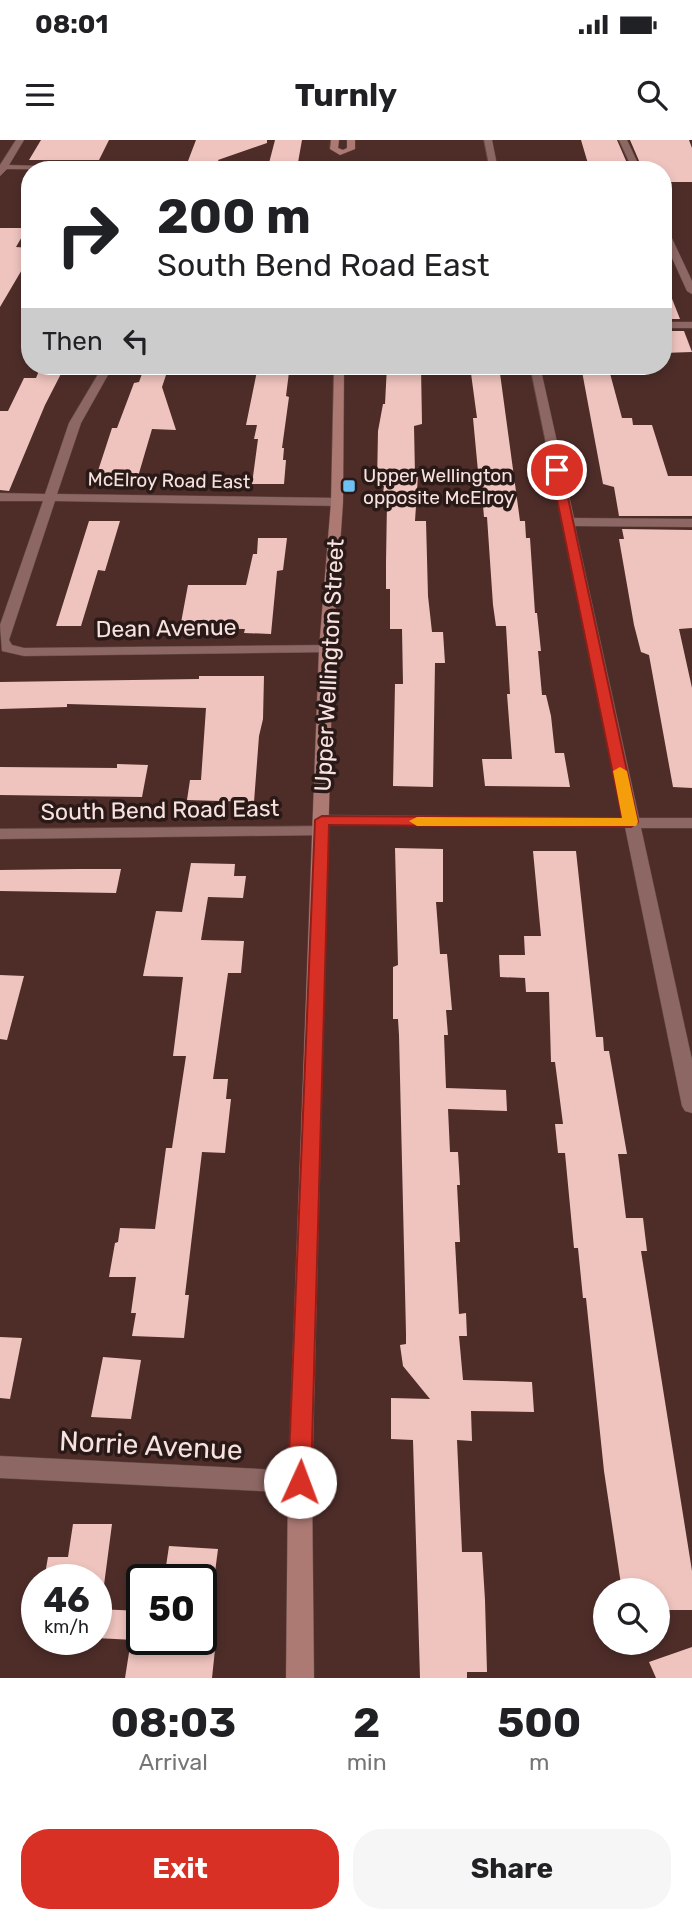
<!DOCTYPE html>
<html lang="en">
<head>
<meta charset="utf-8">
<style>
	:root { --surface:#fff; --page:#f6f6f6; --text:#202124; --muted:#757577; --accent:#d93025 }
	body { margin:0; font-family:Rubik,sans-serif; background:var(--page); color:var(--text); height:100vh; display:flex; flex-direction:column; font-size:26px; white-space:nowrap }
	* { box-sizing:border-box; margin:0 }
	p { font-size:23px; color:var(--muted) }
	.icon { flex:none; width:38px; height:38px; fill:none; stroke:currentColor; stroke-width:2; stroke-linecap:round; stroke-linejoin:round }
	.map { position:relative; height:1538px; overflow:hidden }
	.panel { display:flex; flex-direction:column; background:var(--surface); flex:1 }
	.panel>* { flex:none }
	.banner { position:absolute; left:21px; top:21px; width:651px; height:214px; border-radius:28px; box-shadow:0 4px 10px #0003; background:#fff; color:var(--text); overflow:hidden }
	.fabs { position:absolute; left:593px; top:1438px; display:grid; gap:14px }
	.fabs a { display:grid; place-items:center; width:77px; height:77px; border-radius:50%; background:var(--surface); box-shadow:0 4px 10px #0003; font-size:35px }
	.speed { position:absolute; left:21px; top:1424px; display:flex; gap:14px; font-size:35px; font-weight:700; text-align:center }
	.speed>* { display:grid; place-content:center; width:91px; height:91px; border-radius:50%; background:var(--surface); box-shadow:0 4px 10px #0003; line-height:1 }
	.speed small { font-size:18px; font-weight:400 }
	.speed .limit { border:4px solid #111; border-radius:10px; background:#fff; color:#111 }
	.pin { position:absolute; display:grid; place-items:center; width:60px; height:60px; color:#fff; margin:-30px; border:4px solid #fff; border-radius:50%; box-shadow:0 2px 7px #0007 }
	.me { position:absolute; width:77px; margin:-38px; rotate:2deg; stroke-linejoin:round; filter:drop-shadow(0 0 5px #0008) }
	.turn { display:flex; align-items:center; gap:24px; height:147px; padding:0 21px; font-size:32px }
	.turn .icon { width:91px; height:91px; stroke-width:2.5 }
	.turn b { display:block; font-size:49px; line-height:60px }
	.then { display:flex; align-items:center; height:66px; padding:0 21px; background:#0003; gap:14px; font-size:26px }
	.eta { display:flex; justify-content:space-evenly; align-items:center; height:119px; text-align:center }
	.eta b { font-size:42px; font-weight:700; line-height:49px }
	.cta { display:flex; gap:14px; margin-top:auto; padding:14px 21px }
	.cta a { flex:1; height:80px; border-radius:28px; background:var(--accent); color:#fff; font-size:28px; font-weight:700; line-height:80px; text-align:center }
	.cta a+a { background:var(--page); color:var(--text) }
	.status { display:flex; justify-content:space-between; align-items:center; height:49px; padding:0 35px; background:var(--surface); direction:ltr }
	.status svg { height:19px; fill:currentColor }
	header { display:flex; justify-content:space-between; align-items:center; height:91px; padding:0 21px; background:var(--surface); font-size:32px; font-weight:700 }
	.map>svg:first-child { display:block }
	.building { fill:#efc4bf }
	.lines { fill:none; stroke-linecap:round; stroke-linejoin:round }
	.street-casing { stroke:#654a47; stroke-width:1 }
	.secondary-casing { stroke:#654a47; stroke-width:1 }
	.street { fill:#8d6763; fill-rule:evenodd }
	.secondary { fill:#ac7973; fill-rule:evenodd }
	.route { fill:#d93025; stroke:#8d1f18; stroke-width:2 }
	.slow { fill:#f59e0b }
	.poi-dot { fill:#6ec2f3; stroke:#291a18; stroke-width:2.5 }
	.labels { text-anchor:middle; stroke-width:7; stroke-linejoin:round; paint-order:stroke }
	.far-poi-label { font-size:19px; fill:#f8e2df; stroke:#291a18; text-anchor:start }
	.far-street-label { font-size:19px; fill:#f8e2df; stroke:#291a18 }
	.street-label { font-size:23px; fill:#f8e2df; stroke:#291a18 }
	.near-street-label { font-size:28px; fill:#f8e2df; stroke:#291a18 }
</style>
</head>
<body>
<div class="status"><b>08:01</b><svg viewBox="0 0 49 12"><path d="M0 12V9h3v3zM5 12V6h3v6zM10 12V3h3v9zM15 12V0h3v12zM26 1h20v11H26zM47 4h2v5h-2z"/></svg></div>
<header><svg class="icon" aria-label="menu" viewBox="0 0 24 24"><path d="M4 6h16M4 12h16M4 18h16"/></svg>Turnly<svg class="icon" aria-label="search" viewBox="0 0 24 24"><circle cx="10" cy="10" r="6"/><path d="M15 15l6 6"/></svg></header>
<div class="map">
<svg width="692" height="1538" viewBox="0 0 692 1538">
	<rect width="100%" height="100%" fill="#4e2d29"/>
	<g class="building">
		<polygon points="41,0 109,0 99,20 29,20"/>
		<polygon points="196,0 267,0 267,3 218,20 223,30 188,21"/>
		<polygon points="275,0 302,0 297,28 268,27"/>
		<polygon points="581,0 617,0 630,30 602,30 601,27 589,27"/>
		<polygon points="630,0 689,0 692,8 692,42 663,42 663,30 643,30"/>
		<polygon points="0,88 27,88 16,107 30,108 30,116 0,167"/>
		<polygon points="663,141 665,141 680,179 663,179"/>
		<polygon points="663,191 684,191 692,212 663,213"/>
		<polygon points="41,226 65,226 45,265 9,351 0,350 0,271 8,271 24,238 36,238"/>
		<polygon points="387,226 421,227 422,284 414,286 415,335 418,335 415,381 426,381 428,456 432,492 443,492 445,523 435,523 433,647 393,646 395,544 403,544 402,489 390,489 390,449 386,449 386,423 387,362 382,361 384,346 377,344 378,291 383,264 385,264"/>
		<polygon points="470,226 499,226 520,381 525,381 526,398 530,398 535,473 537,473 541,511 538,511 542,555 546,555 551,576 555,613 564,613 570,647 485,646 482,619 512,619 507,554 510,554 506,486 496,486 493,465 487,377 484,377 481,342 479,342 473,278 477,278"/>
		<polygon points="581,226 608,226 622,278 632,278 633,285 652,285 668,336 692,336 692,376 619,376 614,347 603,344"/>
		<polygon points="143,231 167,232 162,247 176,290 152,289 137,340 95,340 112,288 117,288 134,243 139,242"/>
		<polygon points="257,231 289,232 286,256 289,257 282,308 284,308 283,320 286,320 284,344 252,344 258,299 254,299 257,285 246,285"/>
		<polygon points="89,381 120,381 105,431 98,430 81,486 56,486"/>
		<polygon points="622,389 692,390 692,488 679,489 692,548 692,648 673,647 649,515 641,512 634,485 619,399 624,399"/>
		<polygon points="258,398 287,398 283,430 277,431 271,494 244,493 245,489 180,488 188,445 246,445 253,414 257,414"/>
		<polygon points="199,536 264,536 263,579 259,596 254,662 187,660 190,640 201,640 206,568 67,564 67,567 0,569 0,542 199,539"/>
		<polygon points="117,624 148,625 142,657 0,655 0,627 117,628"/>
		<polygon points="395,708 443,709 443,762 436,762 440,814 447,814 452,870 446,870 448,895 444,895 446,948 506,950 507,971 448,969 450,1012 458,1012 460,1045 457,1045 460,1102 455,1102 459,1174 466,1173 467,1196 459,1196 463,1240 532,1242 534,1272 471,1271 472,1301 457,1300 462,1412 482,1412 485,1460 487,1532 467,1532 467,1538 420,1538 413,1300 391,1299 391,1258 430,1259 403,1226 400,1205 406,1204 406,1193 399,895 398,879 393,879 393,827 398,825"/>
		<polygon points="533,711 576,711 596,897 603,897 604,911 609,911 627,1014 618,1014 626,1078 643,1078 647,1111 641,1111 692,1431 692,1470 658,1470 658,1451 622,1451 604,1331 586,1158 583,1158 578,1108 574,1108 565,1013 558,1013 555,984 563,984 555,922 551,922 549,852 526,852 525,838 500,837 499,815 525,815 524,796 541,796"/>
		<polygon points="191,723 235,724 234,736 246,736 243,758 208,757 201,800 244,801 241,833 228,833 213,939 228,939 226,959 231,959 225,1013 202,1012 185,1155 189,1155 184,1198 132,1196 136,1173 131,1173 136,1137 109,1137 115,1103 118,1102 120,1088 155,1089 166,1008 172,1008 186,916 173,916 183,837 143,836 156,771 182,772"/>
		<polygon points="78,729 121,729 116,753 0,751 0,730"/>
		<polygon points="0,835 24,836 7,900 0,899"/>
		<polygon points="0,1197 22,1198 10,1259 0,1258"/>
		<polygon points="103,1217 141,1220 131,1279 91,1277"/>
		<polygon points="73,1384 112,1384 104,1445 96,1443 96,1440 44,1440 48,1417 68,1417"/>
		<polygon points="169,1406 218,1409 214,1440 164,1440"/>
		<polygon points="96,1469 142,1471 142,1500 216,1500 212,1538 125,1538 131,1500 134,1500 96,1498"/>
		<polygon points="692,1507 692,1538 656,1538 649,1522"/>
	</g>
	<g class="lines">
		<defs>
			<g id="street">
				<polygon points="16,0 24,0 9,25 165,30 7,29 0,36 0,25"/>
				<polygon points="484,0 492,0 498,30 490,30"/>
				<polygon points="619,0 627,0 641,30 633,30"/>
				<polygon points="663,85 667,88 692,141 692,154 687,151 663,98"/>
				<rect x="663" y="182" width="29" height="6"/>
				<polygon points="103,226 113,226 81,283 57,354 337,358 343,362 337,366 55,361 9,500 12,505 24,508 326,505 331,506 331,512 24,516 2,511 0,485 43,361 0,361 0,353 45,354 69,283"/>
				<polygon points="530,226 540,226 574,378 692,379 692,387 575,386 639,678 692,678 692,688 641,688 692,920 692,973 685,971 682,966 625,687 322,685 314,680 322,675 623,678"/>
				<polygon points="321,686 329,691 327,695 0,699 0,689"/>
				<polygon points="0,1316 300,1331 309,1334 312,1342 309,1350 300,1353 0,1338"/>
			</g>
			<g id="secondary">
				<polygon points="331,0 339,0 338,8 343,10 347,8 347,0 355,0 355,9 340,15 330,9"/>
				<polygon points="334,226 344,226 343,362 333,509 312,1342 314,1538 286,1538 288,1342 319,509 331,362"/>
			</g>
		</defs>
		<use href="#street" class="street-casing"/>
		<use href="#secondary" class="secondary-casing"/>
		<use href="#street" class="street"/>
		<use href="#secondary" class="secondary"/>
	</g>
	<polygon class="route" points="557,326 562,330 638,682 631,687 329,685 311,1342 308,1350 300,1353 292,1350 288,1342 315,680 322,676 622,678 551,330"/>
	<polygon class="slow" points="620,627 627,631 638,682 636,686 417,686 409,681 417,677 622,678 613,631"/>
	<rect class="poi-dot" x="342" y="339" width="14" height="14" rx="3.5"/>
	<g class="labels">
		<g class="far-poi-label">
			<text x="363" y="342">Upper Wellington<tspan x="363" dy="22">opposite McElroy</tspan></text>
		</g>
		<g class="far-street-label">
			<text transform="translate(169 340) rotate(1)" y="7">McElroy Road East</text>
		</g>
		<g class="street-label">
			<text transform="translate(166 488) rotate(-1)" y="8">Dean Avenue</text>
			<text transform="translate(329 525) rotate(-87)" y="8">Upper Wellington Street</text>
			<text transform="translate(160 670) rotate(-1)" y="8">South Bend Road East</text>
		</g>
		<g class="near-street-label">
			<text transform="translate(151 1305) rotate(3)" y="10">Norrie Avenue</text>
		</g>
	</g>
</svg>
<div class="fabs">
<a><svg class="icon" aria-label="search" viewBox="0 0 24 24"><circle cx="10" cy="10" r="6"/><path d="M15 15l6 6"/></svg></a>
</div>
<div class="speed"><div>46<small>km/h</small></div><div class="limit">50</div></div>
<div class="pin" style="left:557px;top:330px;background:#d93025"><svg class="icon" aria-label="arrive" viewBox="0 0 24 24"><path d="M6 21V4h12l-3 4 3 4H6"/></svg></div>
<svg class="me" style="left:300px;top:1342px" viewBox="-20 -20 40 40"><circle r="19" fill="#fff"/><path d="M0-13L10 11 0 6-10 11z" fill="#d93025"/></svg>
<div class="banner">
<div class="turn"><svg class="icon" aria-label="right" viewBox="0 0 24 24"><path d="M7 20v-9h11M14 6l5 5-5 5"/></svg><div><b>200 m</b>South Bend Road East</div></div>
<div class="then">Then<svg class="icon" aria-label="left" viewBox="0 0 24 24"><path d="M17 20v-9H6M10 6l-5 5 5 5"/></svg></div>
</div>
</div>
<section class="panel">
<div class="eta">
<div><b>08:03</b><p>Arrival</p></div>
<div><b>2</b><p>min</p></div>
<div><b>500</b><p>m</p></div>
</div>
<div class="cta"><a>Exit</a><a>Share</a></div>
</section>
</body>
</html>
